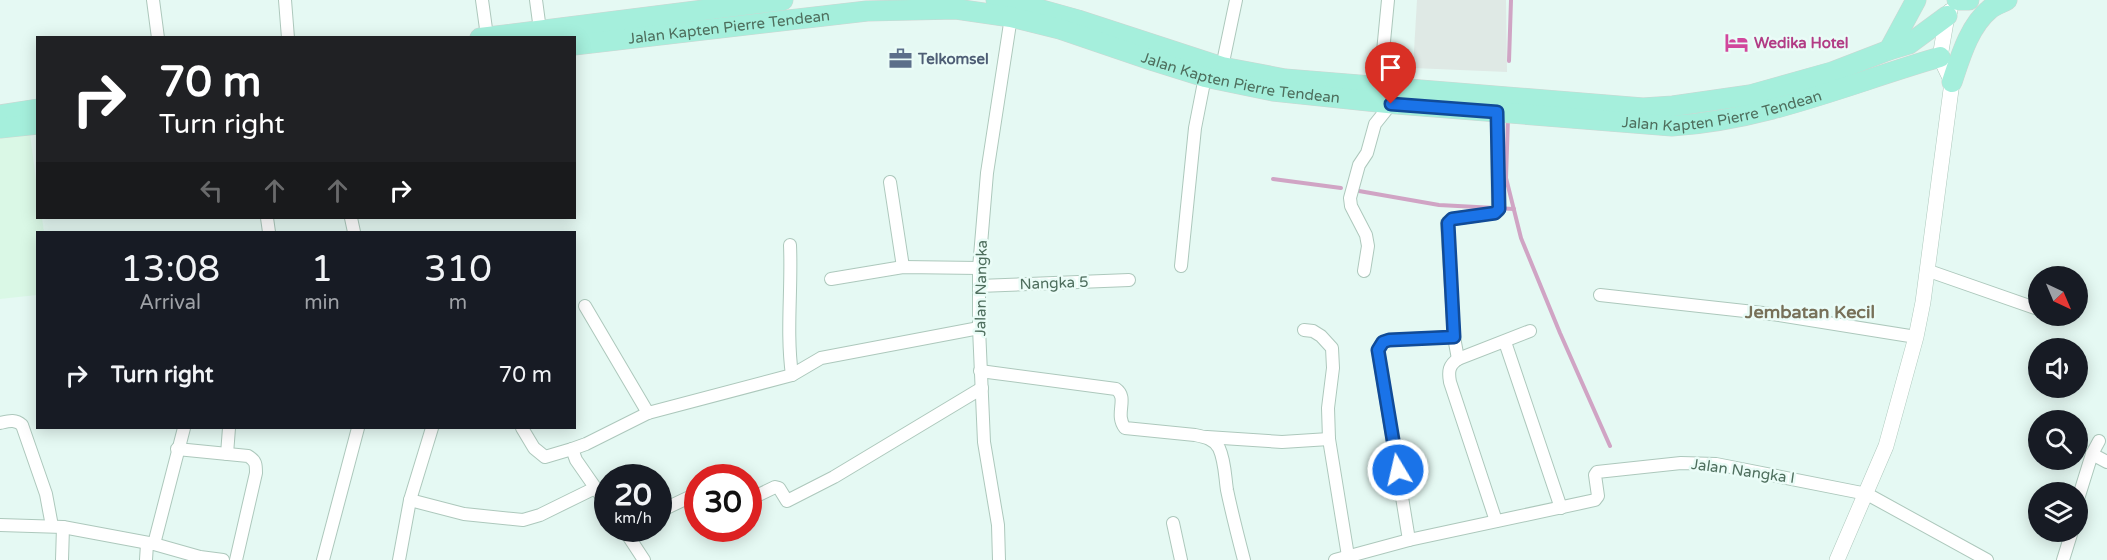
<!DOCTYPE html>
<html lang="en">
<head>
<meta charset="utf-8">
<style>
	:root { --surface:#171b24; --page:#242831; --text:#f1f3f6; --muted:#9ea1a6 }
	body { margin:0; font-family:"Varela Round",sans-serif; background:var(--page); color:var(--text); height:100vh; display:flex; flex-direction:column; font-size:22px; white-space:nowrap }
	* { box-sizing:border-box; margin:0 }
	p { font-size:20px; color:var(--muted) }
	.icon { flex:none; width:33px; height:33px; fill:none; stroke:currentColor; stroke-width:2; stroke-linecap:round; stroke-linejoin:round }
	.map { position:relative; flex:1; overflow:hidden }
	.drawer { position:absolute; left:36px; top:231px; width:540px; height:198px; display:flex; flex-direction:column; background:var(--surface); border-radius:0px; box-shadow:0 3px 15px #0003 }
	.drawer>* { flex:none }
	.banner { position:absolute; left:36px; top:36px; width:540px; height:183px; border-radius:0px; box-shadow:0 3px 15px #0003; background:#202124; color:#fff; overflow:hidden }
	.needle { width:39px; rotate:136deg }
	.controls { position:absolute; left:2028px; top:266px; display:grid; gap:12px }
	.controls a { display:grid; place-items:center; width:60px; height:60px; border-radius:50%; background:var(--surface); box-shadow:0 3px 15px #0003; font-size:30px }
	.speed { position:absolute; left:594px; top:464px; display:flex; gap:12px; font-size:30px; font-weight:700; text-align:center }
	.speed>* { display:grid; place-content:center; width:78px; height:78px; border-radius:50%; background:var(--surface); box-shadow:0 3px 15px #0003; line-height:1 }
	.speed small { font-size:15px; font-weight:400 }
	.speed .limit { border:9px solid #d22; background:#fff; color:#111 }
	.pin { position:absolute; display:grid; place-items:center; width:51px; height:51px; color:#fff; margin:-62px -26px; border-radius:50% 50% 50% 0; rotate:-45deg; box-shadow:0 0 6px #0007 }
	.pin .icon { rotate:45deg }
	.me { position:absolute; width:66px; margin:-33px; rotate:351deg; stroke-linejoin:round; filter:drop-shadow(0 0 4px #0008) }
	.turn { display:flex; align-items:center; gap:21px; height:126px; padding:0 24px; font-size:27px }
	.turn .icon { width:78px; height:78px; stroke-width:2.5 }
	.turn b { display:block; font-size:42px; line-height:51px }
	.lanes { display:flex; align-items:center; height:57px; padding:0 24px; background:#0003; justify-content:center; gap:30px; direction:ltr }
	.lanes .off { opacity:.35 }
	.eta { display:flex; justify-content:space-evenly; align-items:center; height:102px; text-align:center }
	.eta b { font-size:36px; font-weight:600; line-height:42px }
	ul { padding:0; list-style:none }
	li { display:flex; align-items:center; gap:18px; height:84px; padding:0 24px }
	li div { flex:1 }
	li b { display:block; font-size:22px }
	li em { font-style:normal }
	.map>svg:first-child { display:block }
	.commercial { fill:#daf8e6 }
	.industrial { fill:#dfe9e5 }
	.lines { fill:none; stroke-linecap:round; stroke-linejoin:round }
	.stream { stroke:#d0a4c4; stroke-width:4 }
	.minor-casing { stroke:#adc8bc; stroke-width:14 }
	.tertiary-casing { stroke:#adc8bc; stroke-width:16 }
	.primary-casing { stroke:#cdd6d2; stroke-width:21 }
	.minor { stroke:#fff; stroke-width:12 }
	.tertiary { stroke:#fff; stroke-width:15 }
	.primary { stroke:#a5efdc; stroke-width:20 }
	.route-casing { stroke:#114b97; stroke-width:15 }
	.route { stroke:#1a73e8; stroke-width:10 }
	.labels { text-anchor:middle; stroke-width:5; stroke-linejoin:round; paint-order:stroke }
	.street-label { font-size:15px; fill:#4e6e5d; stroke:#eafcf7 }
	.hotel-label { font-size:15px; font-weight:bold; fill:#b23c85; stroke:#eafcf7; text-anchor:start }
	.service-label { font-size:15px; font-weight:bold; fill:#4e5e75; stroke:#eafcf7; text-anchor:start }
	.quarter-label { font-size:18px; font-weight:bold; fill:#777058; stroke:#eafcf7 }
</style>
</head>
<body>
<div class="map">
<svg width="2107" height="560" viewBox="0 0 2107 560">
	<rect width="100%" height="100%" fill="#e5f9f3"/>
	<polygon class="commercial" points="29,127 37,187 38,218 42,218 44,232 38,232 37,295 0,299 0,132"/>
	<polygon class="industrial" points="1417,0 1506,0 1507,72 1413,68"/>
	<g class="lines">
		<g class="stream">
			<polyline points="1509,61 1511,0"/>
			<polyline points="1508,118 1506,178 1521,238 1560,333 1610,446"/>
			<polyline points="1273,179 1341,188"/>
			<polyline points="1359,191 1439,205 1514,209"/>
		</g>
		<defs>
			<g id="minor">
				<polyline points="153,0 158,38"/>
				<polyline points="285,0 288,38"/>
				<polyline points="482,0 487,36"/>
				<polyline points="536,0 540,30"/>
				<polyline points="1222,67 1236,0"/>
				<polyline points="1379,93 1388,0"/>
				<polyline points="890,182 903,267"/>
				<polyline points="267,218 269,232"/>
				<polyline points="351,218 354,232"/>
				<path d="M 790,245 C 792,289 786,331 792,375"/>
				<polyline points="1181,266 1195,128 1205,77"/>
				<polyline points="1364,271 1368,246 1366,235 1351,206 1350,198 1359,165 1367,153 1375,124 1391,104"/>
				<polyline points="1929,271 2038,309"/>
				<polyline points="831,279 903,267 979,268"/>
				<polyline points="979,286 1129,280"/>
				<polyline points="1600,295 1772,314 1916,337"/>
				<polyline points="585,306 648,413"/>
				<polyline points="1304,330 1313,331 1321,336 1332,348 1333,368 1328,408 1329,439 1348,556"/>
				<polyline points="1505,342 1561,508"/>
				<polyline points="1458,359 1454,337 1447,223 1452,219 1495,213 1498,211 1497,112"/>
				<path d="M 980,371 L 1116,389 C 1129,398 1114,414 1125,428 L 1195,435 C 1205,437 1214,439 1219,448 C 1225,461 1225,477 1227,490 C 1232,514 1238,537 1244,560"/>
				<path d="M 0,423 C 9,421 15,419 22,425 L 46,494 L 52,526"/>
				<polyline points="522,428 534,448 545,457 572,449"/>
				<polyline points="1207,437 1282,442 1329,439"/>
				<path d="M 177,449 L 248,456 C 256,461 256,464 256,473 L 236,560"/>
				<polyline points="227,454 229,428"/>
				<polyline points="2092,454 2107,462"/>
				<polyline points="2078,499 2092,454 2099,441"/>
				<polyline points="410,500 464,514 523,520 540,515 595,488"/>
				<polyline points="748,500 775,487 779,488 787,501 834,477 982,388"/>
				<polyline points="608,506 576,460 572,449 586,444 648,413 792,375 821,358 979,328"/>
				<polyline points="658,512 698,493"/>
				<path d="M 1496,521 L 1450,382 C 1448,371 1449,365 1458,359 L 1530,331"/>
				<polyline points="1173,523 1181,560"/>
				<polyline points="0,525 63,527 154,544 200,557 223,560"/>
				<polyline points="623,528 644,560"/>
				<polyline points="1409,540 1378,350 1382,343 1389,340 1454,337"/>
				<polyline points="154,544 184,428"/>
				<polyline points="62,560 63,527"/>
				<polyline points="146,560 147,544"/>
				<polyline points="323,560 358,428"/>
				<polyline points="399,560 410,500 432,428"/>
				<polyline points="999,560 998,525 984,442 979,328 979,268 987,173 1011,17"/>
				<polyline points="1335,560 1409,540 1595,500 1598,496 1595,475 1597,472 1681,463 1716,464 1867,494 1987,560"/>
				<polyline points="2063,560 2072,531"/>
			</g>
			<polyline id="tertiary" points="1837,560 1886,446 1916,337 1923,302 1952,82 1940,57 1947,16 1950,11"/>
			<g id="primary">
				<polyline points="996,0 1013,2 1078,20 1222,67 1285,79 1643,108 1673,106 1750,95 1832,72 1889,50 1909,44 1947,16"/>
				<polyline points="1957,0 1969,0"/>
				<polyline points="480,38 783,0"/>
				<path id="s1" d="M 574,45 L 867,11 L 956,9 L 1011,17 L 1060,29 L 1154,61 L 1205,77 L 1273,91 L 1397,104 L 1672,126 C 1767,120 1850,83 1940,57"/>
				<polyline points="1889,50 1916,0"/>
				<path d="M 1952,82 C 1960,58 1969,26 1990,9 C 1995,5 2002,3 2007,0"/>
				<polyline points="0,115 38,109"/>
				<polyline points="0,128 38,124"/>
			</g>
		</defs>
		<use href="#minor" class="minor-casing"/>
		<use href="#tertiary" class="tertiary-casing"/>
		<use href="#primary" class="primary-casing"/>
		<use href="#minor" class="minor"/>
		<use href="#tertiary" class="tertiary"/>
		<use href="#primary" class="primary"/>
	</g>
	<g class="lines">
		<defs>
			<polyline id="route" points="1391,104 1497,112 1499,209 1495,213 1452,219 1448,223 1454,337 1389,340 1383,342 1378,350 1398,470"/>
		</defs>
		<use href="#route" class="route-casing"/>
		<use href="#route" class="route"/>
	</g>
	<defs>
		<symbol id="hotel-bare" viewBox="-9 -9 18 18"><path d="M-6-4.5h1.5V1H6V5H4.5V3h-9V5H-6ZM-4 0a1.8 1.8 0 1 1 3.6 0ZM.5 0V-2.5h3Q6-2.5 6 0Z" fill="#d1479c" stroke="#eafcf7" stroke-width="2.5" paint-order="stroke"/></symbol>
		<symbol id="office-bare" viewBox="-9 -9 18 18"><path d="M-6-3h4V-5.5h4V-3h4V5H-6ZM-1-4.5V-3h2v-1.5ZM-6 0V1H6V0Z" fill="#5c6f8a" stroke="#eafcf7" stroke-width="2.5" paint-order="stroke"/></symbol>
	</defs>
	<g fill-rule="evenodd">
		<use href="#hotel-bare" x="1720" y="26" width="33" height="33"/>
		<use href="#office-bare" x="884" y="42" width="33" height="33"/>
	</g>
	<g class="labels">
		<g class="street-label">
			<text dy="5" stroke="none"><textPath href="#s1" startOffset="156">Jalan Kapten Pierre Tendean</textPath></text>
			<text dy="5" stroke="none"><textPath href="#s1" startOffset="678">Jalan Kapten Pierre Tendean</textPath></text>
			<text dy="5" stroke="none"><textPath href="#s1" startOffset="1164">Jalan Kapten Pierre Tendean</textPath></text>
			<text transform="translate(1054 283) rotate(-2)" y="5">Nangka 5</text>
			<text transform="translate(981 288) rotate(-89)" y="5">Jalan Nangka</text>
			<text transform="translate(1743 471) rotate(8)" y="5">Jalan Nangka I</text>
		</g>
		<g class="hotel-label">
			<text x="1754" y="48">Wedika Hotel</text>
		</g>
		<g class="service-label">
			<text x="918" y="64">Telkomsel</text>
		</g>
		<g class="quarter-label">
			<text x="1810" y="318">Jembatan Kecil</text>
		</g>
	</g>
</svg>
<div class="controls">
<a><svg class="needle" viewBox="-14 -14 28 28"><path d="M0-13l5 13h-10z" fill="#e53935"/><path d="M0 13l5-13h-10z" fill="#9ea1a6"/></svg></a>
<a><svg class="icon" aria-label="sound" viewBox="0 0 24 24"><path d="M4 9h4l5-4v14l-5-4H4zM17 9q2 3 0 6"/></svg></a>
<a><svg class="icon" aria-label="search" viewBox="0 0 24 24"><circle cx="10" cy="10" r="6"/><path d="M15 15l6 6"/></svg></a>
<a><svg class="icon" aria-label="layers" viewBox="0 0 24 24"><path d="M12 4l9 5-9 5-9-5zM3 14l9 5 9-5"/></svg></a>
</div>
<div class="speed"><div>20<small>km/h</small></div><div class="limit">30</div></div>
<div class="pin" style="left:1391px;top:104px;background:#d93025"><svg class="icon" aria-label="arrive" viewBox="0 0 24 24"><path d="M6 21V4h12l-3 4 3 4H6"/></svg></div>
<svg class="me" style="left:1398px;top:470px" viewBox="-20 -20 40 40"><circle r="17" fill="#1a73e8" stroke="#fff" stroke-width="3"/><path d="M0-11L8 9 0 5-8 9z" fill="#fff"/></svg>
<div class="banner">
<div class="turn"><svg class="icon" aria-label="right" viewBox="0 0 24 24"><path d="M7 20v-9h11M14 6l5 5-5 5"/></svg><div><b>70 m</b>Turn right</div></div>
<div class="lanes"><svg class="icon off" aria-label="left" viewBox="0 0 24 24"><path d="M17 20v-9H6M10 6l-5 5 5 5"/></svg><svg class="icon off" aria-label="ahead" viewBox="0 0 24 24"><path d="M12 20V5M6 11l6-6 6 6"/></svg><svg class="icon off" aria-label="ahead" viewBox="0 0 24 24"><path d="M12 20V5M6 11l6-6 6 6"/></svg><svg class="icon" aria-label="right" viewBox="0 0 24 24"><path d="M7 20v-9h11M14 6l5 5-5 5"/></svg></div>
</div>
<section class="drawer">
<div class="eta">
<div><b>13:08</b><p>Arrival</p></div>
<div><b>1</b><p>min</p></div>
<div><b>310</b><p>m</p></div>
</div>
<ul>
<li><svg class="icon" aria-label="right" viewBox="0 0 24 24"><path d="M7 20v-9h11M14 6l5 5-5 5"/></svg><div><b>Turn right</b></div><em>70 m</em></li>
</ul>
</section>
</div>
</body>
</html>
